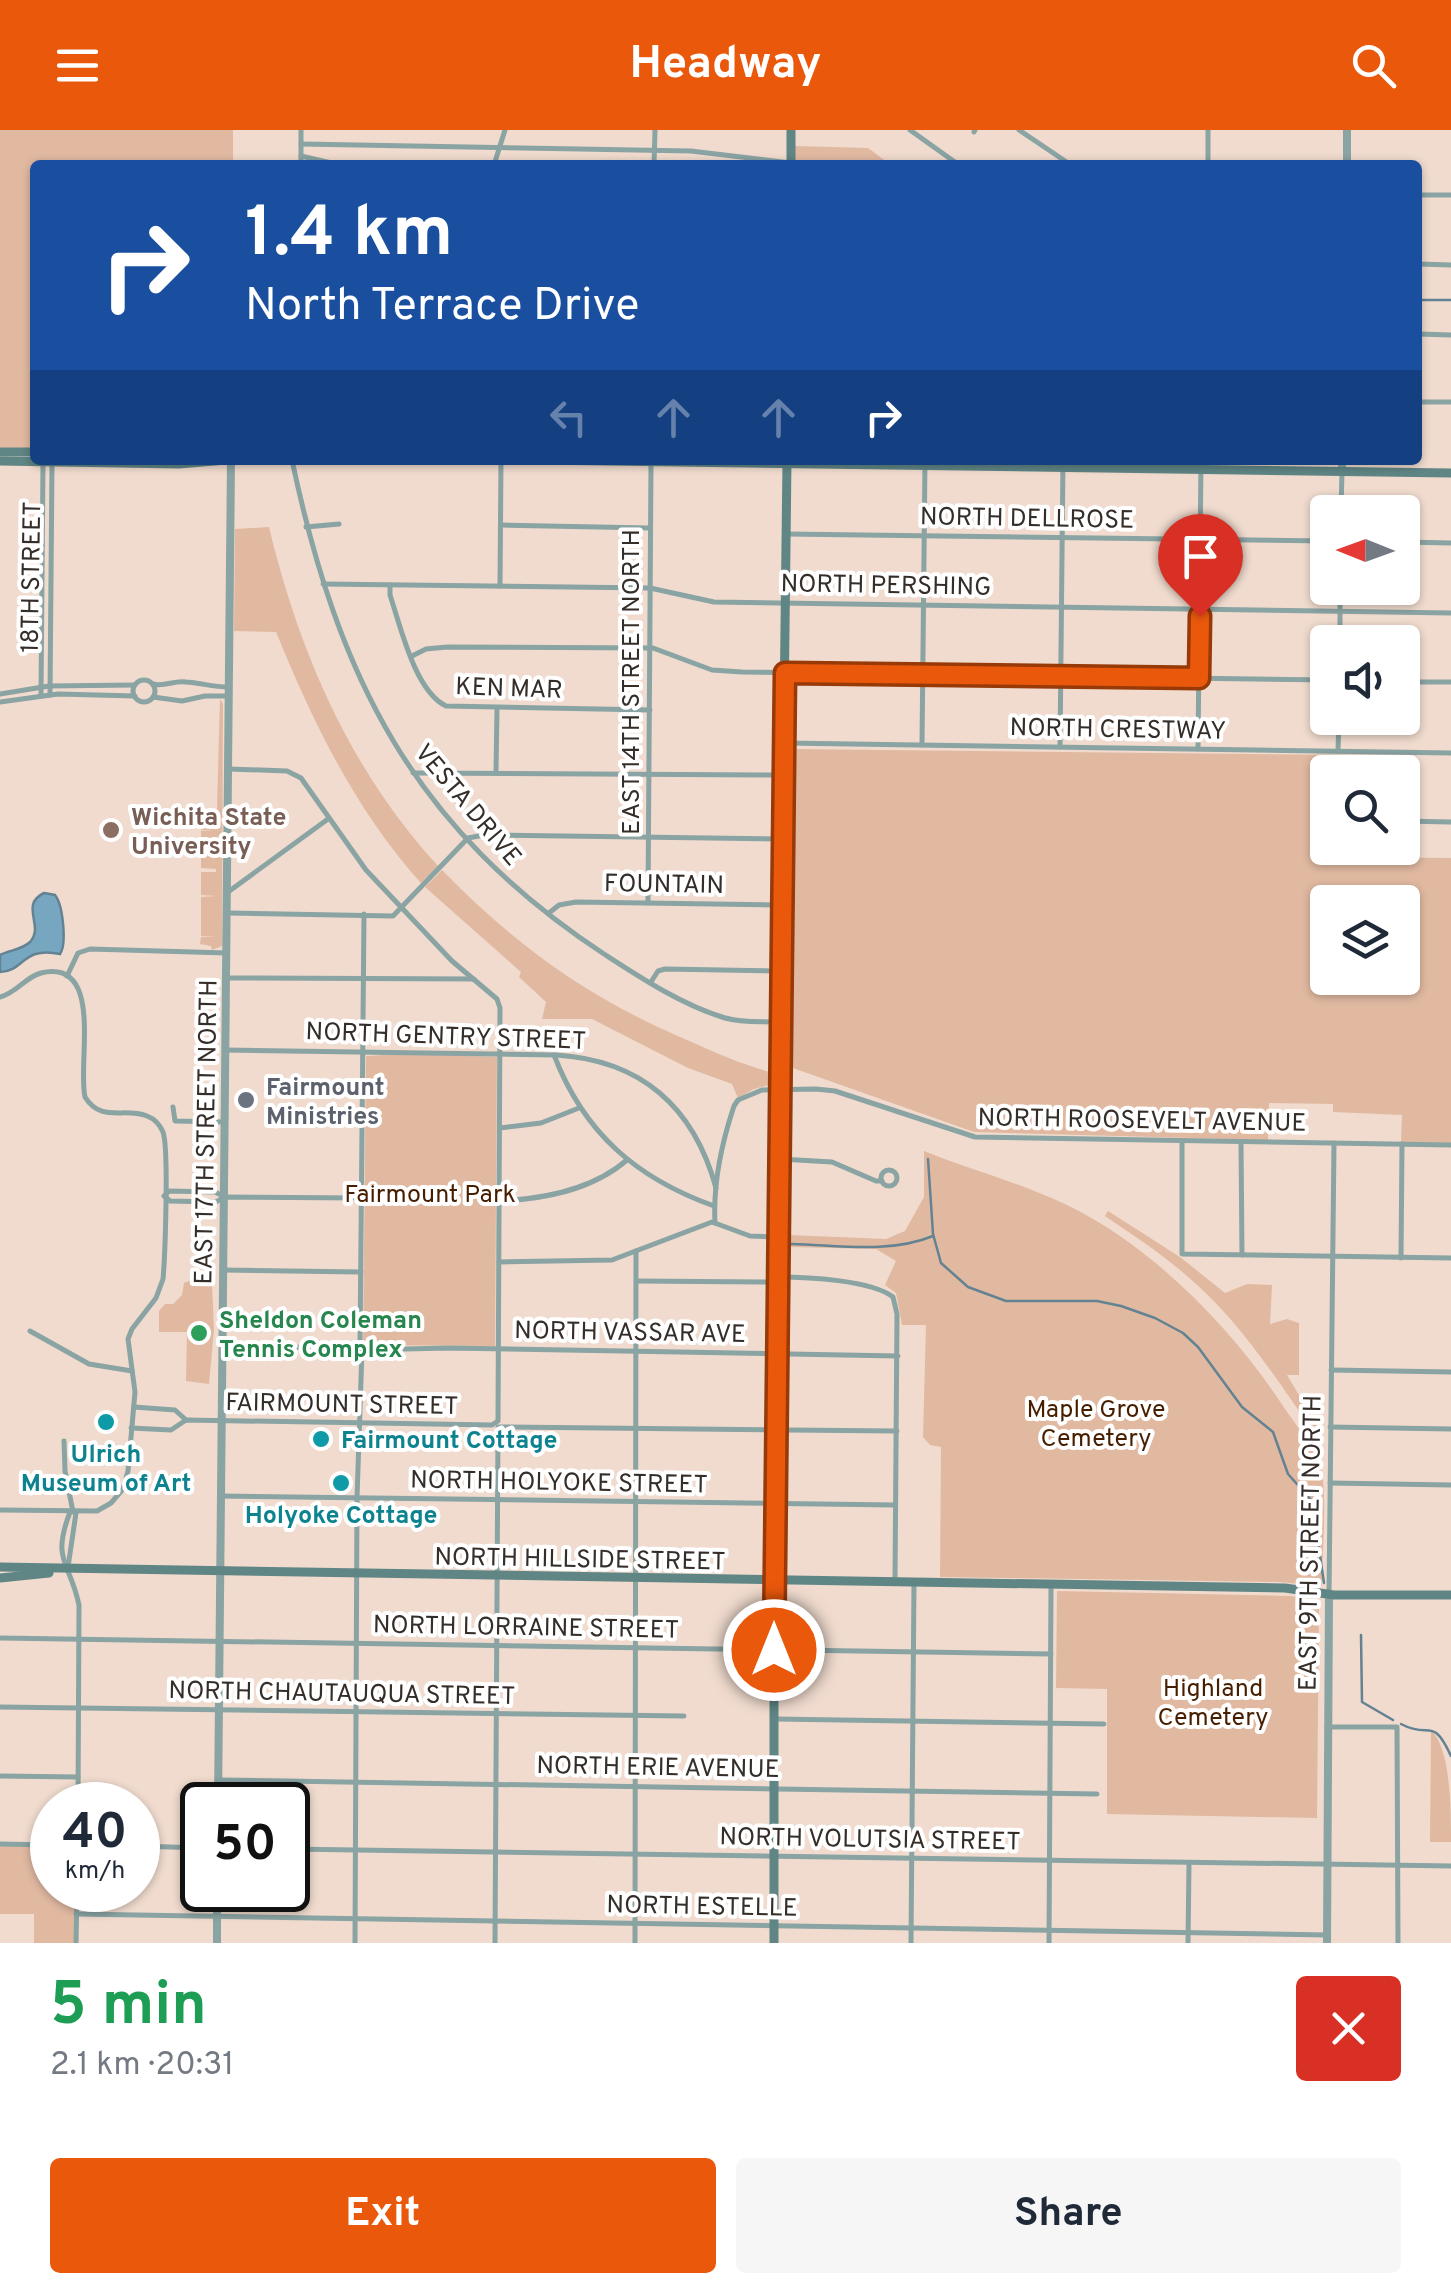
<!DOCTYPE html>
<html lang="en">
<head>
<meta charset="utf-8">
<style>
	:root { --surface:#fff; --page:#f6f6f7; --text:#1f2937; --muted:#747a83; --accent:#ea580c }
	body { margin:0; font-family:Overpass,sans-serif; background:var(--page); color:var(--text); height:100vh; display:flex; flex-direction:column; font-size:38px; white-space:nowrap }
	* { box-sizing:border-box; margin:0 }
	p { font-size:32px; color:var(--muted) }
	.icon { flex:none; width:55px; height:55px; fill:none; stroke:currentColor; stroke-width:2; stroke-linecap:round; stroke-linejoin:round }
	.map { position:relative; height:1813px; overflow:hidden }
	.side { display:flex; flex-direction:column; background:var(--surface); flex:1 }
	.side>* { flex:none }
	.guide { position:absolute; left:30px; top:30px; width:1392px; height:305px; border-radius:10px; box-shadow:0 2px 8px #0004; background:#1a4fa0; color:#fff; overflow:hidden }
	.needle { width:65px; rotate:271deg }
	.buttons { position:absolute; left:1310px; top:365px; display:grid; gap:20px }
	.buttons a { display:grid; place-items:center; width:110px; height:110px; border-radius:10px; background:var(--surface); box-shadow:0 2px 8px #0004; font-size:50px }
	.speed { position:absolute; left:30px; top:1652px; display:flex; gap:20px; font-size:50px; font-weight:700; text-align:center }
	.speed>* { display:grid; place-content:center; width:130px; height:130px; border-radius:50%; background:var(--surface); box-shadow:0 2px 8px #0004; line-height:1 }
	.speed small { font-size:25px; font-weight:400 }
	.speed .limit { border:5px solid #111; border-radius:15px; background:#fff; color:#111 }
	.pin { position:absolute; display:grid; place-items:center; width:85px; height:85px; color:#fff; margin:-102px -42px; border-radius:50% 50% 50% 0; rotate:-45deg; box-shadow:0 0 10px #0007 }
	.pin .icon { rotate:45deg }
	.me { position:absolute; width:110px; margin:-55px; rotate:0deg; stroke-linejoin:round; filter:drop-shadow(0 0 8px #0008) }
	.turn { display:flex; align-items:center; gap:35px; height:210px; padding:0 50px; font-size:45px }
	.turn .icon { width:130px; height:130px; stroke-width:2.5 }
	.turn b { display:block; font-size:70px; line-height:85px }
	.lanes { display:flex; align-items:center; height:95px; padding:0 50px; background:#0003; justify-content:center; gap:50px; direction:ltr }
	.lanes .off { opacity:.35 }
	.round { display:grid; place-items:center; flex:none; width:105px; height:105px; border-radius:10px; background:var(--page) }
	.overview { display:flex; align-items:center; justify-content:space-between; height:170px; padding:0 50px }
	h1 { font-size:60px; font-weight:700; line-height:75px; color:#1e9e55 }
	.primary-button { display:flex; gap:20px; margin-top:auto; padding:20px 50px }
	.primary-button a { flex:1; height:115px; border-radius:10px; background:var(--accent); color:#fff; font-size:40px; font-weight:700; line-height:115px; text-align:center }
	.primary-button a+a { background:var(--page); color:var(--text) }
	header { display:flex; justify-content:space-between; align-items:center; height:130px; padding:0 50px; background:var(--accent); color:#fff; font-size:45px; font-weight:700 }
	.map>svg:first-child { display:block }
	.green { fill:#e1b9a1; fill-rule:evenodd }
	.water { fill:#77a7c0; stroke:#638292; stroke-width:2.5 }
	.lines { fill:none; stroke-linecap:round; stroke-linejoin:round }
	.stream { stroke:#638292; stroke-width:2.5 }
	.minor { stroke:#8aa3a3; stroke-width:5 }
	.tertiary { stroke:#8aa3a3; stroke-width:8 }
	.secondary { stroke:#5f8585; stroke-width:9 }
	.route-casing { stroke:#983908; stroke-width:25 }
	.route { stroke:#ea580c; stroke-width:18 }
	.education-dot { fill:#8d6e63; stroke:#fff; stroke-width:4 }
	.worship-dot { fill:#6b7280; stroke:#fff; stroke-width:4 }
	.leisure-dot { fill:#2e9e5b; stroke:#fff; stroke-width:4 }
	.culture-dot { fill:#0f9aa8; stroke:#fff; stroke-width:4 }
	.labels { text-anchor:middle; stroke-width:8; stroke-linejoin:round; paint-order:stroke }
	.street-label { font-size:25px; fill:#352d28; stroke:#fff }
	.education-label { font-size:25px; font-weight:bold; fill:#785e54; stroke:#fff; text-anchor:start }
	.worship-label { font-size:25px; font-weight:bold; fill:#5b616d; stroke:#fff; text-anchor:start }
	.park-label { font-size:25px; fill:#471f00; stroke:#fff }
	.leisure-label { font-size:25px; font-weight:bold; fill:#27864d; stroke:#fff; text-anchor:start }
	.culture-label { font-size:25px; font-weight:bold; fill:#0d838f; stroke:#fff }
</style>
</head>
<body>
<header><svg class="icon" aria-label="menu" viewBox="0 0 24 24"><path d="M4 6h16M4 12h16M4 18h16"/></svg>Headway<svg class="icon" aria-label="search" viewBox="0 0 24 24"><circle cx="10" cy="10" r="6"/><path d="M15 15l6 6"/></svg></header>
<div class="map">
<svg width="1451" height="1813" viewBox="0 0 1451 1813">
	<rect width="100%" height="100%" fill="#f0dbce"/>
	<g class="green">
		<polygon points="0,0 233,0 233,35 35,35 35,319 0,318"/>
		<polygon points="795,16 868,18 891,35 795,35"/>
		<path d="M 269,397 C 299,522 350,640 438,736 L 421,753 C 355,680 313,592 276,502 L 234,501 L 235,399 Z"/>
		<polygon points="220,569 223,574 222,816 212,820 211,816 200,814 201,807 216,807 201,806 201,767 216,766 201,765 201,742 216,742 216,739 201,738 201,722 216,723 216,719 201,718 201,701 216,700 201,700 201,686 217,679"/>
		<path d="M 793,619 L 1341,625 L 1341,642 L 1328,642 L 1328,718 L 1342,718 L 1343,727 L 1451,728 L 1451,1013 L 1401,1012 L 1402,985 L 1333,982 L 1333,974 L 1269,973 L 1268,1010 L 974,1002 L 790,937 ZM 1328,772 L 1402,772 L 1402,848 L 1328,848 Z"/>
		<path d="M 442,740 C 519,819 593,871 694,913 C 721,925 746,936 774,943 L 773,954 L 754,959 L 738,968 L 732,954 L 688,938 L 592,889 L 542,889 L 546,872 L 519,847 L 521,842 L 425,757 Z"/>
		<polygon points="403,924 497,927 495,1216 363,1215 366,926"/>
		<path d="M 924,1021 C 971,1040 1021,1053 1067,1075 C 1152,1116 1232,1198 1283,1276 C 1294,1292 1319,1324 1322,1342 C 1327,1378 1322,1419 1322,1456 L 1279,1452 L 940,1447 L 941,1317 L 930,1315 L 923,1307 L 926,1195 L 902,1195 L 896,1163 L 885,1155 L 896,1131 L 876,1119 L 789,1117 L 789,1105 L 886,1109 L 905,1101 L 924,1067 Z"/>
		<path d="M 1108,1081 L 1180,1127 L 1225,1163 L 1247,1154 L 1272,1155 L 1270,1194 L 1287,1189 L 1299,1193 L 1299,1245 L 1287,1245 L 1319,1299 L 1314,1303 C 1276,1248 1239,1190 1187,1146 C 1162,1124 1133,1105 1105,1086 Z"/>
		<polygon points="189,1151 212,1153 214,1200 209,1254 186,1251 187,1202 159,1202 159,1181 165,1174 173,1174 182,1165 184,1153"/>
		<polygon points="1057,1461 1290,1466 1319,1471 1317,1688 1107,1684 1107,1559 1056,1558"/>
		<path d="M 1431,1600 C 1451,1619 1451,1680 1451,1712 L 1430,1712 Z"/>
		<polygon points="0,1715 52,1715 52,1760 77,1760 76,1813 34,1813 34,1784 0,1784"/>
	</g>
	<path class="water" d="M 44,763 L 55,765 C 63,775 67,814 60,824 C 22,816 25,841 0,842 L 0,825 C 9,820 22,820 30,812 C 45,796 19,775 44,763 Z"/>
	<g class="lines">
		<g class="stream">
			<polyline points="1418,170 1451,170"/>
			<polyline points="928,1029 933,1104 941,1133 968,1157 1006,1171 1097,1171 1121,1176 1155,1188 1183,1203 1198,1217 1242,1277 1273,1302 1288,1344 1312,1371 1324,1453"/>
			<path d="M 792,1114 C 838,1115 889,1124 933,1106"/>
			<polyline points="1361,1505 1362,1572 1393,1590"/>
			<path d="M 1401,1594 C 1431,1610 1432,1585 1451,1626"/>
		</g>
		<g class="minor">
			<polyline points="910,0 959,35"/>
			<polyline points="1019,0 1071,35"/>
			<polyline points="974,2 975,0"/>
			<polyline points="301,14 691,21 791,33"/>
			<polyline points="301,26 340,35"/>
			<polyline points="301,35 301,0"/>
			<polyline points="494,35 505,0"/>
			<polyline points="654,35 655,0"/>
			<polyline points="1208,35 1208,0"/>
			<polyline points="1418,65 1451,65"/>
			<polyline points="1418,134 1451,135"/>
			<polyline points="1418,204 1451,205"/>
			<polyline points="1418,272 1451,272"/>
			<path d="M 292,330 C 338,548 413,698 604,824 C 641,848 682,875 725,888 C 742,893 761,891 778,892"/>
			<polyline points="1341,382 1342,341"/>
			<polyline points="501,395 650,398"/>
			<polyline points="306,397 339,394"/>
			<polyline points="786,404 1328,411"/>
			<polyline points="1402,412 1451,413"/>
			<polyline points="323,454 650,458 714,472 1451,483"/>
			<path d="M 390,455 L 390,465 C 401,498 415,561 446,576 L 650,580"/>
			<polyline points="500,456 501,330"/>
			<polyline points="1340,512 1340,458"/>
			<polyline points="412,526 426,519 447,517 653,518 712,540 742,542 1328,550"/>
			<circle cx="144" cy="561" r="11"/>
			<polyline points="1402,552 1451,552"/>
			<path d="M 153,554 C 165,557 174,550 186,552 C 201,553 213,557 229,557"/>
			<polyline points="0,564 49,556 135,555"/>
			<polyline points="41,565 43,333"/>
			<polyline points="50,565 52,333"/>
			<polyline points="153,567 182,571 205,566 229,566"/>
			<polyline points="0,572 58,564 135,566"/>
			<polyline points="784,613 1451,623"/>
			<polyline points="922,615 925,330"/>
			<polyline points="1060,617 1063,330"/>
			<polyline points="1198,619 1201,330"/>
			<polyline points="1338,621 1339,588"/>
			<polyline points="496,641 497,579"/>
			<polyline points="413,643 784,645"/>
			<polyline points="1402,691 1451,692"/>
			<polyline points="228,762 328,689"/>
			<polyline points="648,773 651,333"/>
			<polyline points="228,783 393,786 468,708 484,705 781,709"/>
			<polyline points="549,783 559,775 576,772 779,775"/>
			<polyline points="67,846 78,823 90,819 227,823"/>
			<polyline points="227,848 474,849"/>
			<polyline points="651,852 658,841 665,839 782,841"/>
			<path d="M 0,867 C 17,863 25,847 41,843 C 105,828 77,934 85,967 C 101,993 124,977 147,986 C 155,989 160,995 163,1002 C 169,1019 165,1127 163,1149 L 156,1168 L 132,1199 L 128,1209 L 135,1262 L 128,1341 L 123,1359 L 111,1373 L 97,1381 L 0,1380"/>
			<path d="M 226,920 L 556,925 C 641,930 694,977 716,1058"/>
			<path d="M 554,925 C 584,1003 636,1048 714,1076"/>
			<polyline points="173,977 175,991 225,992"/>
			<polyline points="500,998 541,993 579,978"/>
			<polyline points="1182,1012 1182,1124 1451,1128"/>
			<polyline points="1241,1013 1242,1125"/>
			<polyline points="780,1029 832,1032 876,1051 882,1051"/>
			<circle cx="889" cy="1048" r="8"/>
			<polyline points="166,1064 169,1061 215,1062 223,1066"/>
			<polyline points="164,1066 170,1071 216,1072 224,1067 361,1068"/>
			<path d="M 499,1071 C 545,1069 592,1060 627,1030"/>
			<path d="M 715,1093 C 713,1055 722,1012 734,976 L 738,970 L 762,960 L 816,959 L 835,961 L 975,1007 L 1451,1015"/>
			<polyline points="1401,1128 1402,1014"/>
			<polyline points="499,1132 612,1130 712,1092 750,1106 776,1107"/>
			<polyline points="224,1140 361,1142"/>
			<path d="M 778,1147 C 807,1147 871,1150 893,1167 L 897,1184 L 895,1452"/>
			<polyline points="637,1151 778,1152"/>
			<polyline points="30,1201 89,1234 132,1241"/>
			<polyline points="223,1216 354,1218 360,1215 364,784"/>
			<polyline points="1331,1240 1451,1242"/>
			<polyline points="134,1277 175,1280 186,1290"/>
			<polyline points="1330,1297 1451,1299"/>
			<polyline points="131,1298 171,1300 186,1290 492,1295 498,1291 500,878 497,869 452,831 366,740 301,648 287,641 229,639"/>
			<polyline points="64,1311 65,1341 73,1382"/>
			<polyline points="1330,1353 1451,1355"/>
			<polyline points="221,1366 895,1375"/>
			<path d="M 70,1382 C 51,1432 70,1431 79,1475 L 78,1675"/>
			<polyline points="68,1437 76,1383"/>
			<polyline points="1329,1464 1334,1013"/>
			<polyline points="0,1508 1051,1524"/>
			<polyline points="0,1577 684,1586"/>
			<polyline points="776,1589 1104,1594"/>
			<polyline points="1327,1597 1397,1597 1398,1813"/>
			<polyline points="0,1646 78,1647"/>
			<polyline points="218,1650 1097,1664"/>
			<polyline points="0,1714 52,1715"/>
			<polyline points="138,1716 202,1718"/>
			<polyline points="288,1719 1451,1736"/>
			<polyline points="76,1784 1327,1805"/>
			<polyline points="76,1813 77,1760"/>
			<polyline points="355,1813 357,1368 362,1220 448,1218 898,1226"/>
			<polyline points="495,1813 498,1297 897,1301"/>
			<polyline points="635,1813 636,1121"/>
			<polyline points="911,1813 914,1452"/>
			<polyline points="1049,1813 1051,1456"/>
			<polyline points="1188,1813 1189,1734"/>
		</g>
		<g class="tertiary">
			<polyline points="1347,35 1347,0"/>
			<polyline points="1342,340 1342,330"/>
			<polyline points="218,1675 231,330"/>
			<polyline points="217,1813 217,1760"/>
			<polyline points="1327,1813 1329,1464"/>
		</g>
		<g class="secondary">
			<polyline points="791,35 791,0"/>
			<polyline points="0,322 35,322"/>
			<polyline points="538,330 1451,343"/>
			<polyline points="0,331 179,334 226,330"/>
			<polyline points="0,1437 1285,1458 1334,1465 1451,1465"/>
			<polyline points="0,1448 49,1443"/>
			<polyline points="774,1813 774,1424 787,330"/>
		</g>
	</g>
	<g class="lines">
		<defs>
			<polyline id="route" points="774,1520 785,543 1199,548 1200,486"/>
		</defs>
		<use href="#route" class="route-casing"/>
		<use href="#route" class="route"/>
	</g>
	<circle class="education-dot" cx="111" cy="700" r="10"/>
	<circle class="worship-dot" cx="246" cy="970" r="10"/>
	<circle class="leisure-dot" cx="199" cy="1203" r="10"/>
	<g class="culture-dot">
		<circle cx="106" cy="1292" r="10"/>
		<circle cx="321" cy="1309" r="10"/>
		<circle cx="341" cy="1353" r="10"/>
	</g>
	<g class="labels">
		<g class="street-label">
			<text transform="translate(1027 387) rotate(1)" y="9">NORTH DELLROSE</text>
			<text transform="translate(30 447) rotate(-89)" y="9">18TH STREET</text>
			<text transform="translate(886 454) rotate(1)" y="9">NORTH PERSHING</text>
			<text transform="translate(630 552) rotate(-90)" y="9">EAST 14TH STREET NORTH</text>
			<text transform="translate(509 557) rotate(2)" y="9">KEN MAR</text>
			<text transform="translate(1118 598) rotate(1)" y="9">NORTH CRESTWAY</text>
			<text transform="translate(469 674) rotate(50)" y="9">VESTA DRIVE</text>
			<text transform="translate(664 753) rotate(1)" y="9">FOUNTAIN</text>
			<text transform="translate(446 905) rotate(2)" y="9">NORTH GENTRY STREET</text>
			<text transform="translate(1142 989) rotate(1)" y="9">NORTH ROOSEVELT AVENUE</text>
			<text transform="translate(205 1002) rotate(-89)" y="9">EAST 17TH STREET NORTH</text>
			<text transform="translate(630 1201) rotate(1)" y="9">NORTH VASSAR AVE</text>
			<text transform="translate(342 1273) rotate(1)" y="9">FAIRMOUNT STREET</text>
			<text transform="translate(559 1351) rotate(1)" y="9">NORTH HOLYOKE STREET</text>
			<text transform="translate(1309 1413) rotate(-89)" y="9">EAST 9TH STREET NORTH</text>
			<text transform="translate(580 1428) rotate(1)" y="9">NORTH HILLSIDE STREET</text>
			<text transform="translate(526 1496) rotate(1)" y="9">NORTH LORRAINE STREET</text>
			<text transform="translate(342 1562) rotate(1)" y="9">NORTH CHAUTAUQUA STREET</text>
			<text transform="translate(658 1636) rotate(1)" y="9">NORTH ERIE AVENUE</text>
			<text transform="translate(870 1708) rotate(1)" y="9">NORTH VOLUTSIA STREET</text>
			<text transform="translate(702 1775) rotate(1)" y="9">NORTH ESTELLE</text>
		</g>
		<g class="education-label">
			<text x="131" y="695">Wichita State<tspan x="131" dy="29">University</tspan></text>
		</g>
		<g class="worship-label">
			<text x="266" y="965">Fairmount<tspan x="266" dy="29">Ministries</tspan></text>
		</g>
		<g class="park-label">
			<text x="430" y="1072">Fairmount Park</text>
			<text x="1096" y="1287">Maple Grove<tspan x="1096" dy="29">Cemetery</tspan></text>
			<text x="1213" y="1566">Highland<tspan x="1213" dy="29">Cemetery</tspan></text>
		</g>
		<g class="leisure-label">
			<text x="219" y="1198">Sheldon Coleman<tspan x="219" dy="29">Tennis Complex</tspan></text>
		</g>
		<g class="culture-label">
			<text x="341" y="1318" text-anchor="start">Fairmount Cottage</text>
			<text x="106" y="1332">Ulrich<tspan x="106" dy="29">Museum of Art</tspan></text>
			<text x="341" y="1393">Holyoke Cottage</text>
		</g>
	</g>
</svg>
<div class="buttons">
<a><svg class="needle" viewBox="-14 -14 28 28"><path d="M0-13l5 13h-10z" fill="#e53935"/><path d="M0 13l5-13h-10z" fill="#747a83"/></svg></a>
<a><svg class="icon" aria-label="sound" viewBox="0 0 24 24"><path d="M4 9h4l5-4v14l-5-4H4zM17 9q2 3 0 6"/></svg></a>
<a><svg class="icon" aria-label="search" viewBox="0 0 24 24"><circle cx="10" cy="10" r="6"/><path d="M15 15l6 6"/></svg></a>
<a><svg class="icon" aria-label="layers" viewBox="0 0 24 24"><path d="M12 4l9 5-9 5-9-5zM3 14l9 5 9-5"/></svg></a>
</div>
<div class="speed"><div>40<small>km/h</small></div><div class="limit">50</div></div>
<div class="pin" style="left:1200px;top:486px;background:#d93025"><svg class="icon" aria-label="arrive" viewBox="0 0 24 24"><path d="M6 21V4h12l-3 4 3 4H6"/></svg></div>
<svg class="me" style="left:774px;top:1520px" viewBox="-20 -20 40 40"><circle r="17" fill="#ea580c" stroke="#fff" stroke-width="3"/><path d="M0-11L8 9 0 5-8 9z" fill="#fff"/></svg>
<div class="guide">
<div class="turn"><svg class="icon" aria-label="right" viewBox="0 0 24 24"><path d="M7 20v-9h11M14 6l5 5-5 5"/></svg><div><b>1.4 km</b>North Terrace Drive</div></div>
<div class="lanes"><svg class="icon off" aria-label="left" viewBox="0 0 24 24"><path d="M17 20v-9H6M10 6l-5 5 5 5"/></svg><svg class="icon off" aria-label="ahead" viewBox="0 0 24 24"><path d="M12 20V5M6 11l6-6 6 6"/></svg><svg class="icon off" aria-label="ahead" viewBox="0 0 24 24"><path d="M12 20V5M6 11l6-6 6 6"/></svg><svg class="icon" aria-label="right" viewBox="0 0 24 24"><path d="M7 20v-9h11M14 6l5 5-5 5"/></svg></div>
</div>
</div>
<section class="side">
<div class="overview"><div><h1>5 min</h1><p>2.1 km · 20:31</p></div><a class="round" style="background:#d93025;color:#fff"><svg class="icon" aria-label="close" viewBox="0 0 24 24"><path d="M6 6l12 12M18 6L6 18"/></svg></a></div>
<div class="primary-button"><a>Exit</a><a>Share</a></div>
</section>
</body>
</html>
